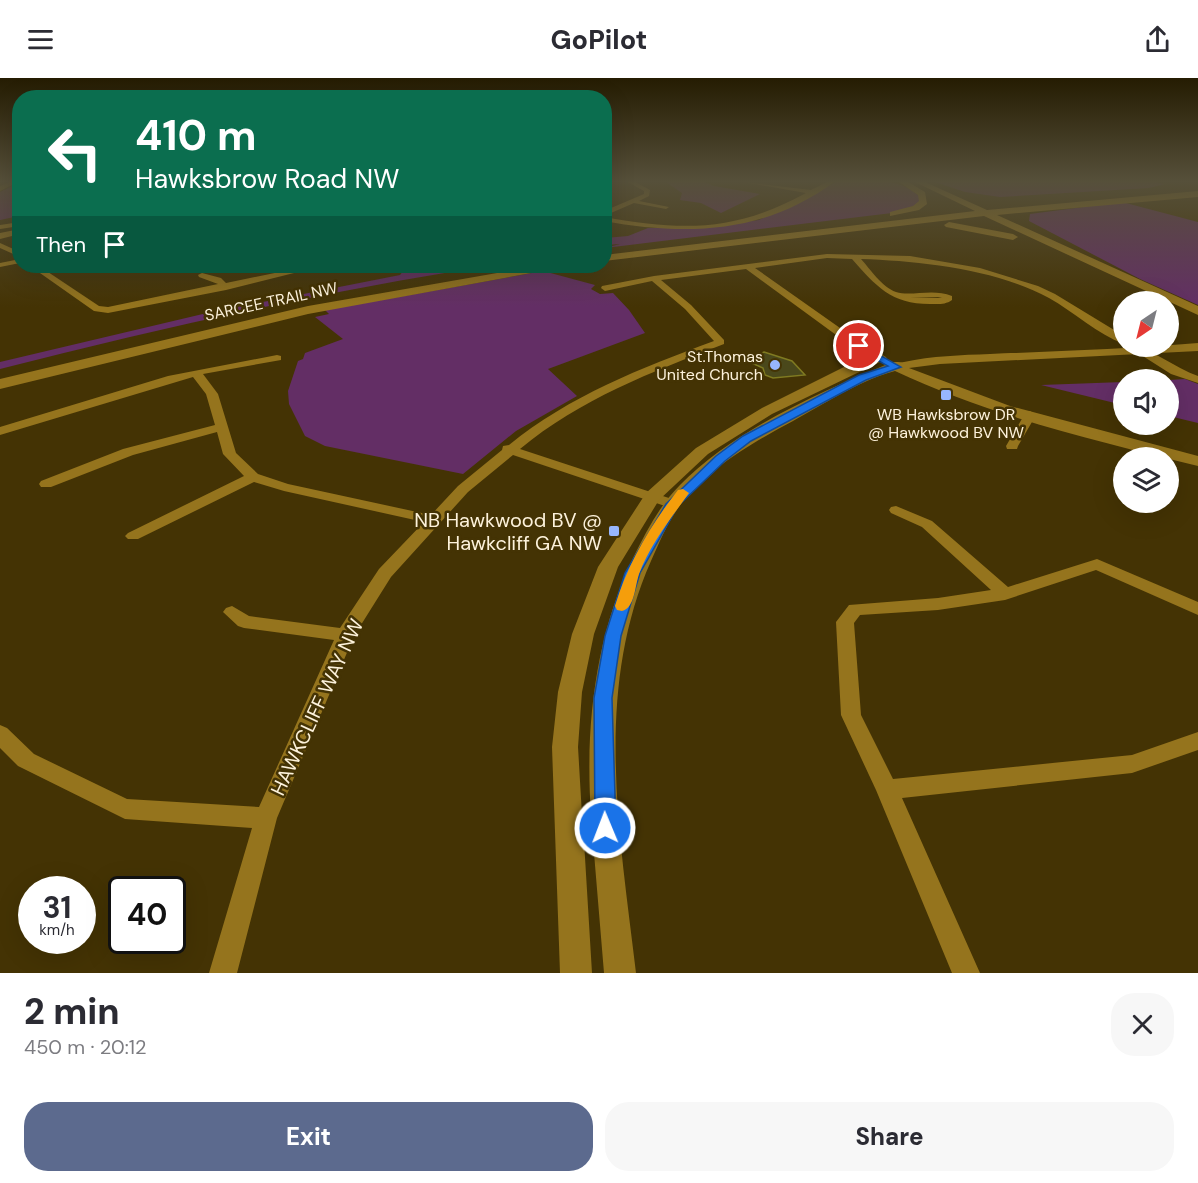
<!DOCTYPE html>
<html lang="en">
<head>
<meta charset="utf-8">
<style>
	:root { --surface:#fff; --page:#f7f7f7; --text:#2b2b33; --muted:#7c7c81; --accent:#5c6a8e }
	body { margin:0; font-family:"DM Sans",sans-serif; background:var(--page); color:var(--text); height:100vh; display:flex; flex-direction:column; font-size:22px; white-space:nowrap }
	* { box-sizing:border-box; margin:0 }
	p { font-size:20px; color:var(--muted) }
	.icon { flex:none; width:33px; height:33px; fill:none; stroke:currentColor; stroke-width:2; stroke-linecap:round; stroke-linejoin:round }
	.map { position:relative; height:895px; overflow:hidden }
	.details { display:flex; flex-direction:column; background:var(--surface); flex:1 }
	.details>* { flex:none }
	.top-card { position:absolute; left:12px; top:12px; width:600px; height:183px; border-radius:24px; box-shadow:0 6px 24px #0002; background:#0b6e4f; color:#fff; overflow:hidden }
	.needle { width:39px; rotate:215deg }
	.tools { position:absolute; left:1113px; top:213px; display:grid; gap:12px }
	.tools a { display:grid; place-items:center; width:66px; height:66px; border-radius:50%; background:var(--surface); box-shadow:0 6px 24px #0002; font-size:30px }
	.speed { position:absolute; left:18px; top:798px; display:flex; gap:12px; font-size:30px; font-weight:700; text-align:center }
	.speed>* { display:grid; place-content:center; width:78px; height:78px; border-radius:50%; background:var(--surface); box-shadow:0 6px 24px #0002; line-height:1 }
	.speed small { font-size:15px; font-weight:400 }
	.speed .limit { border:3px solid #111; border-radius:9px; background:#fff; color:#111 }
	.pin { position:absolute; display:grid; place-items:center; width:51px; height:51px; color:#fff; margin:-26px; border:3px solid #fff; border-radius:50%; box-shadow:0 2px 6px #0007 }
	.me { position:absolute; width:66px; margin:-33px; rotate:359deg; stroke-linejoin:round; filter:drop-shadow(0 0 4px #0008) }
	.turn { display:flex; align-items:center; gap:21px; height:126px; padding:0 24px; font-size:27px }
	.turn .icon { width:78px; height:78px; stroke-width:2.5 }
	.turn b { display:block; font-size:42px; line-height:51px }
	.then { display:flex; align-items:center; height:57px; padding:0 24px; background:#0003; gap:12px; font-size:22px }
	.round { display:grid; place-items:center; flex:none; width:63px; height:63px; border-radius:24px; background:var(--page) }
	.headline { display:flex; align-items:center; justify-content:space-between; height:102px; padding:0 24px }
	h1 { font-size:36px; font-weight:800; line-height:45px }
	.cta { display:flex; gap:12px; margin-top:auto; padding:12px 24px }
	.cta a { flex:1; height:69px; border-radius:24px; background:var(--accent); color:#fff; font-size:24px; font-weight:800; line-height:69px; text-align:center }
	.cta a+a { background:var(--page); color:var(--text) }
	header { display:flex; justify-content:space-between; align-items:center; height:78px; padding:0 24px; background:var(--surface); font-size:27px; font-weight:800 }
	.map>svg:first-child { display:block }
	.green { fill:#632e65 }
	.building { fill:#4a481b; stroke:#7f7a21; stroke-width:1.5 }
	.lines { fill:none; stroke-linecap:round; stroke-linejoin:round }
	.minor { fill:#95741d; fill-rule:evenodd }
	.tertiary { fill:#95741d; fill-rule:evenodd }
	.secondary { fill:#95741d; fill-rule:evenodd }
	.route { fill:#1a73e8; stroke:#114b97; stroke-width:1.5 }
	.slow { fill:#f59e0b }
	.poi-dot { fill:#97b6fd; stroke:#443304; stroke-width:2 }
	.labels { text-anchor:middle; stroke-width:5; stroke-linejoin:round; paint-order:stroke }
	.far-street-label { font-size:16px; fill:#fdf2db; stroke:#443304 }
	.far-poi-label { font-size:16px; fill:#fdf2db; stroke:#443304; text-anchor:end }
	.poi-label { font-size:20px; fill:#fdf2db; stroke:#443304; text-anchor:end }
	.street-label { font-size:20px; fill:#fdf2db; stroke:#443304 }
</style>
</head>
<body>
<header><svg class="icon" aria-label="menu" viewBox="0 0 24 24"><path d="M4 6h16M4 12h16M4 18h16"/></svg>GoPilot<svg class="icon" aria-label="share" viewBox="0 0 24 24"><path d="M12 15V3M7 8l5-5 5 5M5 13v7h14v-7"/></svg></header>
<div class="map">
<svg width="1198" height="895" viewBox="0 0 1198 895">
	<rect width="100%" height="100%" fill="#443304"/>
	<g class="green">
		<polygon points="666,104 705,104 714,108 760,116 721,135 701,125 680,122 682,115"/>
		<path d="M 836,104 C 869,104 898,96 922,121 L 917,127 L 892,135 L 605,170 L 620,166 L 605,167 L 605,160 L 628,158 L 648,150 L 696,150 L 759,142 Z"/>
		<polygon points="935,104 1156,104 1165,106 1149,110 1000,119 965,114"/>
		<polygon points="19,105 19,138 0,142 0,114"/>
		<polygon points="1122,124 1198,144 1198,227 1140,201 1029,143 1030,136"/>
		<path d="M 403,188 L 489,188 C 324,213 162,250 0,291 L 0,284 L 207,235 L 400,197 L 404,192 Z"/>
		<polygon points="543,193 595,207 591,211 600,216 613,215 629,232 645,255 548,291 577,318 516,353 463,396 325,368 305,358 289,326 288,313 298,283 303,281 305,275 343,261 315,239 329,236 325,232"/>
		<polygon points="1185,301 1198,306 1198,345 1169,338 1169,302"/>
		<polygon points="1123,304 1123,327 1041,307"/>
	</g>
	<polygon class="building" points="764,274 792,283 805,297 773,300 765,297 763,290 745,282"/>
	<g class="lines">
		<g class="minor">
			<polygon points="628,104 635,104 650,112 649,118 639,123 669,129 666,131 634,125 604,138 604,133 644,116 644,113"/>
			<path d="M 743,104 L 811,112 L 827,104 L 834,104 C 764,156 686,158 604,143 L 604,139 C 684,153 734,154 806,115 Z"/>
			<polygon points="20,144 20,148 0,151 0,147"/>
			<polygon points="0,165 20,174 20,179 0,170"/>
			<path d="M 827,176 L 910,178 L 980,190 L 1038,208 L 1055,216 L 1124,258 L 1124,266 C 1097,256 1074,234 1049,220 C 996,191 920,183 861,181 C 870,191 882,209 896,214 C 911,219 932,210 952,218 L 952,222 C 945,227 938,226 930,226 C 891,226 876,208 852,181 L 827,180 L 755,190 L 850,257 L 886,279 L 887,281 L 882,284 L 843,262 L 746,191 L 661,202 L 691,227 L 724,262 L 724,266 C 652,294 580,321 520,371 L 678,423 L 680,426 L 678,429 L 668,429 L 513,377 L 468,414 L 391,499 L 354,558 L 277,740 L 237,895 L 209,895 L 252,750 L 125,741 L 18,688 L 0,670 L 0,647 L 7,650 L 34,676 L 127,721 L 259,729 L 334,562 L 244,550 L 238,548 L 223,534 L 226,530 L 232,528 L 249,538 L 340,550 L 379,491 L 424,444 L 284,413 L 254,404 L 138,461 L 128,461 L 125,458 L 128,455 L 244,398 L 223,376 L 217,354 L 133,377 L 51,409 L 41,409 L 39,406 L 41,403 L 123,371 L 215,347 L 206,316 L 193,299 L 0,357 L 0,349 L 168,298 L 277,277 L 281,278 L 281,282 L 203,296 L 218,316 L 236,375 L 258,396 L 288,406 L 431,437 L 458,408 L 502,372 L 503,368 L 509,367 C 569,318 641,290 714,263 L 685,231 L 652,203 L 605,213 L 601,210 L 602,208 L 654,198 ZM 910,219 L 938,219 L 942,220 Z"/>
			<polygon points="20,181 20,185 0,189 0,185"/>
			<polygon points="30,188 39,188 99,228 108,229 218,206 199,199 198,197 202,195 221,200 226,205 309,188 322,188 226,212 108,235 94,233"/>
			<path d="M 1127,268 C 1149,268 1175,290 1198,298 L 1198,305 L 1171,296 Z"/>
			<polygon points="1030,333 1036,337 1018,368 1017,371 1007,371 1006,368 1026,334"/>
			<polygon points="896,428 932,443 1008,509 1097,481 1198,524 1198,537 1096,492 1005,522 938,532 860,537 854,545 861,637 893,701 1132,677 1198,654 1198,672 1132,695 902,720 980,895 952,895 876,712 841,637 836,544 849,527 938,520 991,512 922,449 891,435 889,432 891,429"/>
		</g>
		<g class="tertiary">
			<polygon points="10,104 18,104 0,113 0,108"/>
			<polygon points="20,151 20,156 0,161 0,155"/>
			<path d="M 1198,265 L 1198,273 L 940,286 L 909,290 L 1010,328 L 1198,378 L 1198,388 C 1097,363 990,338 895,293 C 858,303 826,325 793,343 C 752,365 706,391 678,430 C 667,446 659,465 651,483 C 593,614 620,758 636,895 L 604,895 L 593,763 L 584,763 L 592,895 L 560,895 L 552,669 L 558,614 L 572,556 L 598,489 L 646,415 L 696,370 L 762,330 L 844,289 L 874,280 L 880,284 L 772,336 L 708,376 L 659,422 L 618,489 L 594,556 L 582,614 L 578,669 L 582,737 L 591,737 C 585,648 595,560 633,480 C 646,454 659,428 680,407 C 734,352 820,314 890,285 C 894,283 899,285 904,284 C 932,278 961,277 990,276 C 1059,273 1129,271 1198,265 Z"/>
		</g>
		<g class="secondary">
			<polygon points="899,104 908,104 925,114 927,126 919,132 890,138 890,134 913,128 919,123 918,117"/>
			<polygon points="915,104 925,104 987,132 1198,113 1198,119 997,137 1198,228 1198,237 984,138 604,183 604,177 975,133"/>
			<polygon points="949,144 1013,156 1018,159 1013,162 946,149 944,147"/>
			<polygon points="537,188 559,188 553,191 308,236 0,311 0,301 308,228"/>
		</g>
	</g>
	<linearGradient id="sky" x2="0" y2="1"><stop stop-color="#251c02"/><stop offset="0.45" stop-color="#56503a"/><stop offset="1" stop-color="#56503a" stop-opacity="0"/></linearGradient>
	<rect width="1198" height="229" fill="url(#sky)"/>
	<polygon class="route" points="855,267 862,267 901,289 866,302 751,363 725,383 678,428 640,495 621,558 612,620 616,750 613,757 605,759 598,757 595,750 594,620 605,558 625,495 666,426 716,378 743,358 859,297 888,288 855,270"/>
	<path class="slow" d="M 683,411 L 689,415 C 671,440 650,467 639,496 C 635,507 635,530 622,533 L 617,532 L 615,528 C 628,485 650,448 678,412 Z"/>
	<g class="poi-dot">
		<circle cx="775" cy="287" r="6"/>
		<rect x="940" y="311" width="12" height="12" rx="3"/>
		<rect x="608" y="447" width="12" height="12" rx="3"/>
	</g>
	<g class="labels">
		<g class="far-street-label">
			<text transform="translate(271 223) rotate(-12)" y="6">SARCEE TRAIL NW</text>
		</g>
		<g class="far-poi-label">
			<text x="763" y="284">St.Thomas<tspan x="763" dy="18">United Church</tspan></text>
			<text x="946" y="342" text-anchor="middle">WB Hawksbrow DR<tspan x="946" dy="18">@ Hawkwood BV NW</tspan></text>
		</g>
		<g class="poi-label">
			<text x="602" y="449">NB Hawkwood BV @<tspan x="602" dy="23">Hawkcliff GA NW</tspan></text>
		</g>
		<g class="street-label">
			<text transform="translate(317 629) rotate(-65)" y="7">HAWKCLIFF WAY NW</text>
		</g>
	</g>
</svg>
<div class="tools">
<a><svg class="needle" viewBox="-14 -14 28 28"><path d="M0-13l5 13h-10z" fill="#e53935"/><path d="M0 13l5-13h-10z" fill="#7c7c81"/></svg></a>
<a><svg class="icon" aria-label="sound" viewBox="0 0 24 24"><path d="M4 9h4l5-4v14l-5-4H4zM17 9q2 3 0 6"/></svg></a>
<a><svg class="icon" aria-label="layers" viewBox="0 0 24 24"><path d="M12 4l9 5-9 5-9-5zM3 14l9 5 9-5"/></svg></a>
</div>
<div class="speed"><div>31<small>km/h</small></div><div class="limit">40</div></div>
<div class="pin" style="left:859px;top:268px;background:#d93025"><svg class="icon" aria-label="arrive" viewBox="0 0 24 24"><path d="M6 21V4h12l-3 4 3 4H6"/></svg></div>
<svg class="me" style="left:605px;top:750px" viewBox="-20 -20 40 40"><circle r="17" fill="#1a73e8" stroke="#fff" stroke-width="3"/><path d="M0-11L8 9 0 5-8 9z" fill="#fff"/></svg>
<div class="top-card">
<div class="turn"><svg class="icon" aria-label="left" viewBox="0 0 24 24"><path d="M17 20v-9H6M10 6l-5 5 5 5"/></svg><div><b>410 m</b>Hawksbrow Road NW</div></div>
<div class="then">Then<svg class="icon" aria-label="arrive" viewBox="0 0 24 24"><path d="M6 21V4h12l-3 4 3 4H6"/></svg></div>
</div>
</div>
<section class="details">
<div class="headline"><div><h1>2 min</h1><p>450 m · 20:12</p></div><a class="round"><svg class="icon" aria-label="close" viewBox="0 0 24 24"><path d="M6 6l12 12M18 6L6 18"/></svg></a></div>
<div class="cta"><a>Exit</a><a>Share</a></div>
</section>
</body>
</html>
